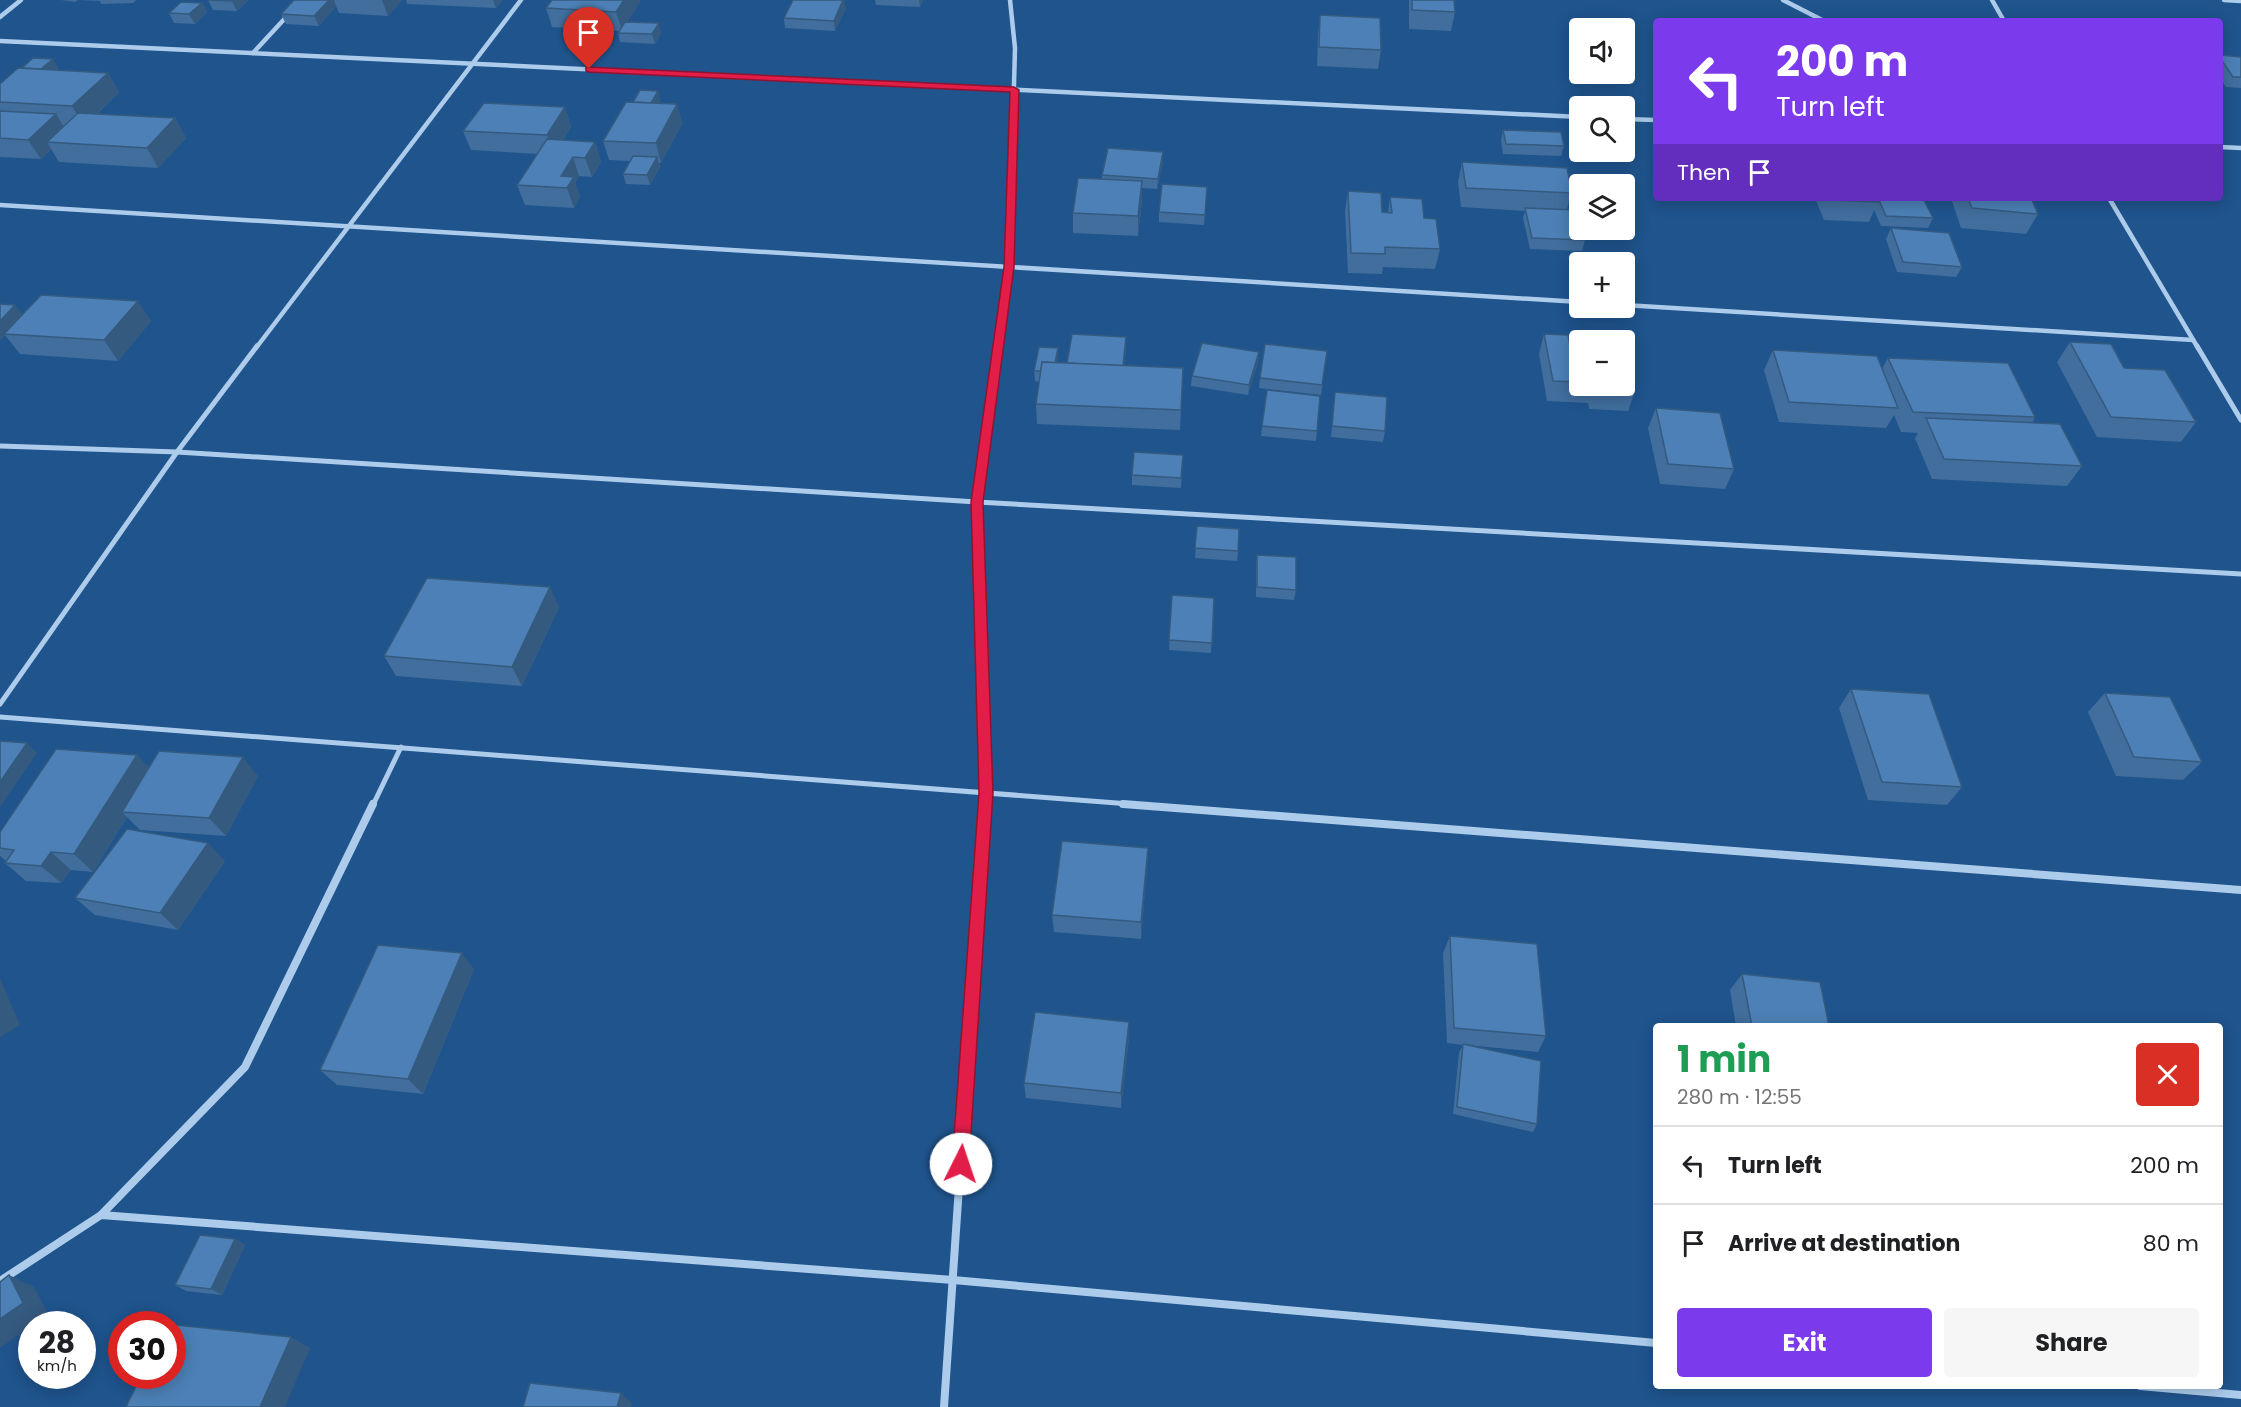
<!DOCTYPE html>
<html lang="en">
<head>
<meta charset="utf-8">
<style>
	:root { --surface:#fff; --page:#f6f6f6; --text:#202124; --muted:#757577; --line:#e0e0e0; --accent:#7c3aed }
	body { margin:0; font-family:Poppins,sans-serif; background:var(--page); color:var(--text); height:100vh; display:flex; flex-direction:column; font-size:22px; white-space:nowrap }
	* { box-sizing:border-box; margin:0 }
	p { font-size:20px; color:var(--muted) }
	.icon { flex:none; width:33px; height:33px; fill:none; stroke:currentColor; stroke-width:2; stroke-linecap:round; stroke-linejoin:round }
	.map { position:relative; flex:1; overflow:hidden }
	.sheet { position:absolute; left:1653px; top:1023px; width:570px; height:366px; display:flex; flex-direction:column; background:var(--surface); border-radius:6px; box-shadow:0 3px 15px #0003 }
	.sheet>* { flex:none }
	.banner { position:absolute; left:1653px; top:18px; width:570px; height:183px; border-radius:6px; box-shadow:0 3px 15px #0003; background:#7c3aed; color:#fff; overflow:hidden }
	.tools { position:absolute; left:1569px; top:18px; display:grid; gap:12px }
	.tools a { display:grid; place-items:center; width:66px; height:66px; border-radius:6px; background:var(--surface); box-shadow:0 3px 15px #0003; font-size:30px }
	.speed { position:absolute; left:18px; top:1311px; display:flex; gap:12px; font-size:30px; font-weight:700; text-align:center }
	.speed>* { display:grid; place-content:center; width:78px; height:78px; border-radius:50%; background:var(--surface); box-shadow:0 3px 15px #0003; line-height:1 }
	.speed small { font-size:15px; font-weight:400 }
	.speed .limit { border:9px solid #d22; background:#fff; color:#111 }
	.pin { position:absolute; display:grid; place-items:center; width:51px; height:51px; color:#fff; margin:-62px -26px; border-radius:50% 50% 50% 0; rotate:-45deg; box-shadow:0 0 6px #0007 }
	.pin .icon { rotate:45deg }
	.me { position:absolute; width:66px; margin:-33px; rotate:4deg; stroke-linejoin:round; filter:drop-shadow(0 0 4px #0008) }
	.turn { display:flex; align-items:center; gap:21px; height:126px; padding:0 24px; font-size:27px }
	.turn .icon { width:78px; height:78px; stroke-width:2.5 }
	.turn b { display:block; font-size:42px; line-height:51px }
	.then { display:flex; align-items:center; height:57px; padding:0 24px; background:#0003; gap:12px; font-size:22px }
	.round { display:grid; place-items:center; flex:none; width:63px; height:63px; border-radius:6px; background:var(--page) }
	.headline { display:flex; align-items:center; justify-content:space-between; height:102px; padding:0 24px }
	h1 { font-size:36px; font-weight:700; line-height:45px; color:#1e9e55 }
	.button { display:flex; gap:12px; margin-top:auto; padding:12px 24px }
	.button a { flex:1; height:69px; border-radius:6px; background:var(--accent); color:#fff; font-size:24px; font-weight:700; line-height:69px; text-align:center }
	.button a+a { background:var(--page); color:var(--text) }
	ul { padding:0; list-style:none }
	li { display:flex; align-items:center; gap:18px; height:78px; padding:0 24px; border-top:2px solid var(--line) }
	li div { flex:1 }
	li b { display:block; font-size:22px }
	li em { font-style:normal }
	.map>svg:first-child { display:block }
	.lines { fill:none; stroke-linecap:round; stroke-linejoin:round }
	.street-far2 { stroke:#adccec; stroke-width:4.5 }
	.street-far1 { stroke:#adccec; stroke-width:5 }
	.street { stroke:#adccec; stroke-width:8 }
	.wall { fill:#416e9d }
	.shaded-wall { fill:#355a7f }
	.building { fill:#4c80b6; stroke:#355a7f; stroke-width:1.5 }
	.route { fill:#e11d48; stroke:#92132f; stroke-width:1.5 }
</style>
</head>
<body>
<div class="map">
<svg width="2241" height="1407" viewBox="0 0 2241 1407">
	<rect width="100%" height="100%" fill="#1f548d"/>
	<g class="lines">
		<g class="street-far2">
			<polyline points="1783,0 1824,21"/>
			<polyline points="1992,0 2004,21"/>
			<polyline points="2224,0 2241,1"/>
			<polyline points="0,17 21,0"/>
			<polyline points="0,41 1580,117"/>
			<polyline points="253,53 289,14"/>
			<polyline points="1624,119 1656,120"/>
			<polyline points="2220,147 2241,148"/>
			<polyline points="2109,198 2198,348"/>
			<polyline points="0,205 1580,302"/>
			<polyline points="1624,305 2193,340"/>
			<polyline points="256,348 521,0"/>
			<polyline points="998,348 1009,267 1015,48 1010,0"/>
		</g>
		<g class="street-far1">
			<polyline points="2197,346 2241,420"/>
			<polyline points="0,446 177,452 977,502 2241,574"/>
			<polyline points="0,704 177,452 257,346"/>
			<polyline points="0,717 1143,805"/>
			<polyline points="373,805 401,747"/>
			<polyline points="985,805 977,502 998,346"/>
		</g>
		<g class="street">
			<polyline points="1123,804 2241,890"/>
			<polyline points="101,1215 245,1067 373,804"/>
			<polyline points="0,1281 101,1215 953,1280 1656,1343"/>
			<polyline points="2140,1386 2241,1395"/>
			<polyline points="944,1407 985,804"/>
		</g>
	</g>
	<g class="wall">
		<polygon points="61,0 136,0 133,3 101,4 100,1 78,0 75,2"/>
		<polygon points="208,0 248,0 237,11 213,10"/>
		<polygon points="294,0 402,0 388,16 339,13 336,6 319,26 286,24 281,14"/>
		<polygon points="406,0 502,0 496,8 407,4"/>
		<polygon points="552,0 640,0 640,2 627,22 661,33 655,44 620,42 618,33 619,31 552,27 546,8"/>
		<polygon points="875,0 923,0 920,7 876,5"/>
		<polygon points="1409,0 1454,0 1455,12 1451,31 1409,29"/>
		<polygon points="202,3 207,12 195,24 174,23 169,13"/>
		<polygon points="846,8 835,31 785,28 784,18"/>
		<polygon points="1320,15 1381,50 1378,69 1317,66 1318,34"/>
		<polygon points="2220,55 2241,57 2241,88 2226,87 2220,78"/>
		<polygon points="59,69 58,70 108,73 119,92 97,114 175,118 186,138 158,168 59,162 51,149 41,159 0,157 0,84"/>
		<polygon points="658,91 660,101 659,103 677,104 682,124 661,163 659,163 660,167 650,185 626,184 623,174 630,161 609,160 603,141 633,102"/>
		<polygon points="565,107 571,127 563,140 595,142 601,162 592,177 579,176 575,183 580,197 574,208 525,205 517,185 538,154 471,150 463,131"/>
		<polygon points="1503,130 1564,146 1561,156 1503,154 1501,140"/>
		<polygon points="1163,152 1163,162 1157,189 1142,188 1142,200 1138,236 1073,233 1073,213 1102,179 1102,175"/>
		<polygon points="1462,162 1572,193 1567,209 1585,240 1582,251 1530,249 1523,218 1525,211 1461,207 1458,182"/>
		<polygon points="1207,187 1204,225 1159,222 1159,212"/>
		<polygon points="1348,191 1382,212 1388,213 1390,197 1424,218 1440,249 1435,269 1383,267 1382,274 1348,273 1345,211"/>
		<polygon points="1815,198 1923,198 1933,218 1928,228 1881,226 1874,210 1869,222 1824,220"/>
		<polygon points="1951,198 2031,198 2038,214 2026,234 1961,228"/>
		<polygon points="1891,228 1962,267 1956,277 1897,272 1886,239"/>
		<polygon points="0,304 22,314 151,321 118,361 20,354 5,335 0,340"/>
		<polygon points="1544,334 1570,345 1580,346 1580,386 1624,386 1635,391 1628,411 1589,409 1588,403 1547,401 1539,354"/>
		<polygon points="2070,342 2124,368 2196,422 2181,442 2097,437 2057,362"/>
		<polygon points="1126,347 1124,366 1183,368 1180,430 1037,424 1036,404 1039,382 1035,381 1034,371 1058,348 1057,363 1067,363"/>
		<polygon points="1773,350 1882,369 1888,358 2035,417 2032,423 2082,466 2067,486 1932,479 1915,438 1918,433 1901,432 1894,415 1886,428 1779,422 1764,370"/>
		<polygon points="1327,351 1321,395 1259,388 1260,378"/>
		<polygon points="1259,352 1258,362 1248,395 1191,386 1192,376"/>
		<polygon points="1267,390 1317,431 1316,441 1261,436"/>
		<polygon points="1335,392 1385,431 1383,442 1331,437"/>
		<polygon points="1656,408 1734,469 1725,489 1660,484 1648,428"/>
		<polygon points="1183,455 1181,488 1132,485 1132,475"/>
		<polygon points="1197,526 1238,551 1237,561 1195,558"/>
		<polygon points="1257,555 1296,590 1294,600 1256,597 1256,565"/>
		<polygon points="1172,595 1214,598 1211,653 1169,650"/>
		<polygon points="559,607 522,686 396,676 384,656"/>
		<polygon points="1851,689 1962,787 1947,805 1868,800 1839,708"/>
		<polygon points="2105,693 2202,762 2183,780 2116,776 2088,712"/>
		<polygon points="137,755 149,768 258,776 226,836 140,830 127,817 93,872 71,870 61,883 26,881 5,863 6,861 0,856 0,832"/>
		<polygon points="1148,848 1147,866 1141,939 1054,932 1052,915"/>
		<polygon points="225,861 178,930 95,915 75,898"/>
		<polygon points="1450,936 1546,1036 1538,1052 1467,1045 1537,1124 1533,1132 1453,1114 1459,1052 1463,1045 1447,1043 1443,953"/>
		<polygon points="474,969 423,1094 337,1085 320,1070"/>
		<polygon points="1742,974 1829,1026 1736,1026 1730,990"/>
		<polygon points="1129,1037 1121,1108 1026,1098 1024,1083"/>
		<polygon points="235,1239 245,1245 222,1295 186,1291 175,1285"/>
	</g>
	<g class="shaded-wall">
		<polygon points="233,0 248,0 237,11 232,1"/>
		<polygon points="329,0 334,0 336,6 319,26 314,16"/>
		<polygon points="382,0 402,0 388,16"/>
		<polygon points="493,0 502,0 496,8"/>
		<polygon points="624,0 640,0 640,2 622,31 616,12"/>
		<polygon points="843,0 844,0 846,8 835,31 834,21"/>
		<polygon points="919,0 923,0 920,7"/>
		<polygon points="202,3 207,12 195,24 189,14"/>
		<polygon points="659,23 661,33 655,44 652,34"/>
		<polygon points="53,59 59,69 47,80 41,70"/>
		<polygon points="108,73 119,92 84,126 72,106"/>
		<polygon points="658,91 660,101 653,114 650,104"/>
		<polygon points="677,104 682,124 661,163 656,143"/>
		<polygon points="565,107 571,127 554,155 547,135"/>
		<polygon points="56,114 68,134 47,142 51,149 41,159 28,140"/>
		<polygon points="175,118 186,138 158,168 147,148"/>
		<polygon points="595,142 601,162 592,177 585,158"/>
		<polygon points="1163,152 1163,162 1157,189 1158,179"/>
		<polygon points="573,157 579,176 575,183 580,197 574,208 567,188 561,176"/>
		<polygon points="657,157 660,167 650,185 647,175"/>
		<polygon points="1142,181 1142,200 1138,236 1138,216"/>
		<polygon points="138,301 151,321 118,361 104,340"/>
		<polygon points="15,305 23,315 4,334 5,335 0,340 0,321"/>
		<polygon points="1126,337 1126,347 1122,383 1122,373"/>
		<polygon points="1058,348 1058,358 1054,382 1054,372"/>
		<polygon points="1259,352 1258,362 1248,395 1249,385"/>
		<polygon points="550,587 559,607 522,686 512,667"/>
		<polygon points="27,743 37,753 0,807 0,782"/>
		<polygon points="137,755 154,773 122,812 127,817 93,872 74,854"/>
		<polygon points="243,757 258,776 226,836 209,818"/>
		<polygon points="208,843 225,861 178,930 160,913"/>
		<polygon points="1148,848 1147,866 1141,939 1141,922"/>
		<polygon points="51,852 71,870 61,883 41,866"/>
		<polygon points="462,953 474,969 423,1094 408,1079"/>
		<polygon points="0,978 20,1025 0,1037"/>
		<polygon points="1129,1022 1129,1037 1121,1108 1121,1093"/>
		<polygon points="235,1239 245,1245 222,1295 211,1289"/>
		<polygon points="9,1275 34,1287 48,1314 32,1324 32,1325 0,1348 0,1319"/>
		<polygon points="291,1337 310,1348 285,1407 260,1407"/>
		<polygon points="621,1393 632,1403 631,1407 617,1407"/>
	</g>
	<g class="building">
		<polygon points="208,0 233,0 232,1"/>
		<polygon points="294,0 329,0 314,16 281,14"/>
		<polygon points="552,0 624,0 616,12 546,8"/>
		<polygon points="793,0 843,0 834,21 784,18"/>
		<polygon points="1412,0 1454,0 1455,12 1412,10"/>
		<polygon points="181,2 202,3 189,14 169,13"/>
		<polygon points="1320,15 1380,18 1381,50 1319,47"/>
		<polygon points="625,22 659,23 652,34 618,33"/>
		<polygon points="2220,55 2241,57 2241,77 2233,77 2220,58"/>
		<polygon points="33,58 53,59 41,69 22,68"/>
		<polygon points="18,68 108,73 72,106 0,102 0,84"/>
		<polygon points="640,90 658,91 651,103 633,102"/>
		<polygon points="626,102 677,104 656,143 603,141"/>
		<polygon points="484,103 565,107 547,135 463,131"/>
		<polygon points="0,111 56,114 28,140 0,138"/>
		<polygon points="78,113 175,118 147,148 47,142"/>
		<polygon points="1503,130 1561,132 1564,146 1506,144"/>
		<polygon points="547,139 595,142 585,158 573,157 561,176 574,177 567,188 517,185"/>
		<polygon points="1108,148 1163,152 1158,179 1102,175"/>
		<polygon points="633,156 657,157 647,175 623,174"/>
		<polygon points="1462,162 1567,168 1572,193 1466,188"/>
		<polygon points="1078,178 1142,181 1138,216 1073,213"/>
		<polygon points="1162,184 1207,187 1205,215 1159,212"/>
		<polygon points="1348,191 1381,193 1382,212 1392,213 1390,197 1422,199 1424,218 1436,219 1440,249 1385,247 1385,254 1351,253"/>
		<polygon points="1832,198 1876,198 1878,202 1833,200"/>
		<polygon points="1878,198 1923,198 1933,218 1886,216"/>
		<polygon points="1968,198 2031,198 2038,214 1972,208"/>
		<polygon points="1525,208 1577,210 1580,220 1580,230 1582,230 1585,240 1532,238"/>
		<polygon points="1891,228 1949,233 1962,267 1903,262"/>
		<polygon points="41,295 138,301 104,340 4,334"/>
		<polygon points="0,304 15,305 0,321"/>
		<polygon points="1072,334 1126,337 1123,366 1067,363"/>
		<polygon points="1544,334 1568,335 1570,345 1580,346 1580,382 1553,381"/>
		<polygon points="2070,342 2111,344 2124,368 2165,370 2196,422 2111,417"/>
		<polygon points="1202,343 1259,352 1249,385 1192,376"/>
		<polygon points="1265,344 1327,351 1322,385 1260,378"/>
		<polygon points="1624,345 1635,391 1596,389 1595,386 1624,386"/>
		<polygon points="1039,347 1058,348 1055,363 1042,362 1041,371 1034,371"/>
		<polygon points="1773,350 1877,356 1898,408 1789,402"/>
		<polygon points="1888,358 2008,363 2035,417 1913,412"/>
		<polygon points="1042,362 1183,368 1181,410 1036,404"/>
		<polygon points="1267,390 1320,396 1317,431 1262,426"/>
		<polygon points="1335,392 1387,397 1385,431 1332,426"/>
		<polygon points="1656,408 1720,413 1734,469 1668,464"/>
		<polygon points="1926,418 2060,424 2082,466 1944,459"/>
		<polygon points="1134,452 1183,455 1181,478 1132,475"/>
		<polygon points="1197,526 1239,529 1238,551 1195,548"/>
		<polygon points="1257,555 1296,557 1296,590 1257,587"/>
		<polygon points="427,578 550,587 512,667 384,656"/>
		<polygon points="1172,595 1214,598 1212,643 1169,640"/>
		<polygon points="1851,689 1929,694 1962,787 1882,782"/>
		<polygon points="2105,693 2170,697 2202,762 2134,757"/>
		<polygon points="0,741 27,743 0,782"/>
		<polygon points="56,749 137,755 74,854 51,852 41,866 5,863 14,850 0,848 0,832"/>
		<polygon points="159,751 243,757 209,818 122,812"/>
		<polygon points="127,829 208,843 160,913 75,898"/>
		<polygon points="1062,841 1148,848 1141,922 1052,915"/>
		<polygon points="1450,936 1537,944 1546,1036 1454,1028"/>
		<polygon points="378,945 462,953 408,1079 320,1070"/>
		<polygon points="1742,974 1820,982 1829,1026 1752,1026"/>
		<polygon points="1035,1012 1129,1022 1121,1093 1024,1083"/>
		<polygon points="1463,1044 1541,1061 1537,1124 1457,1107"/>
		<polygon points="200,1235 235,1239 211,1289 175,1285"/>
		<polygon points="9,1275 23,1303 0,1319 0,1282"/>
		<polygon points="166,1324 291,1337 260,1407 126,1407 141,1376 172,1376 172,1324"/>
		<polygon points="530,1383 621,1393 617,1407 523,1407"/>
	</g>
	<polygon class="route" points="586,67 1014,87 1019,90 1014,267 983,502 993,793 969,1164 967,1170 961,1173 955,1170 952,1164 979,793 971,502 1004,267 1010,92 589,72 586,71"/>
</svg>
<div class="tools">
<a><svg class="icon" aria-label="sound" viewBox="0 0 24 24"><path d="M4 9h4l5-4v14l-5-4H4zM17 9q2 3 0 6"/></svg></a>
<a><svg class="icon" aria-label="search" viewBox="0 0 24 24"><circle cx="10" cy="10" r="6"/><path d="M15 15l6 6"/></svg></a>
<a><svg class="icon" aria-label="layers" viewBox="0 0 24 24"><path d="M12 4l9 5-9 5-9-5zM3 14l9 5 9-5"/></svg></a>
<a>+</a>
<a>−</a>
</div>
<div class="speed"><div>28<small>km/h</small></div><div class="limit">30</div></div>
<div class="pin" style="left:589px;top:69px;background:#d93025"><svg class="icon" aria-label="arrive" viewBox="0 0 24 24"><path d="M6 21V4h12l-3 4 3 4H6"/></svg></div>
<svg class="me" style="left:961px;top:1164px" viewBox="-20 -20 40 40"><circle r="19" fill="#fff"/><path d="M0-13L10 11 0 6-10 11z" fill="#e11d48"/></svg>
<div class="banner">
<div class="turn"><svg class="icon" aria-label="left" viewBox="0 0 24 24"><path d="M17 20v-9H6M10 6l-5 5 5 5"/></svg><div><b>200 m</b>Turn left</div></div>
<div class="then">Then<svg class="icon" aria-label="arrive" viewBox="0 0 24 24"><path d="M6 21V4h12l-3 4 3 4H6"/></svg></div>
</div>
<section class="sheet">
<div class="headline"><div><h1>1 min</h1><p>280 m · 12:55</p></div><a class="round" style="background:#d93025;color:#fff"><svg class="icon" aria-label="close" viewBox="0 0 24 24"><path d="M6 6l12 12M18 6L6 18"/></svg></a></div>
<ul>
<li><svg class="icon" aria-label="left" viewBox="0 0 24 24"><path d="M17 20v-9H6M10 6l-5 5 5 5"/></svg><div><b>Turn left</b></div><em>200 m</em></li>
<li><svg class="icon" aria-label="arrive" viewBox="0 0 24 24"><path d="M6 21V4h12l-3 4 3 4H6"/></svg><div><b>Arrive at destination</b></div><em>80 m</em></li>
</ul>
<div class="button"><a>Exit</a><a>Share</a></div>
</section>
</div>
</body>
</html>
